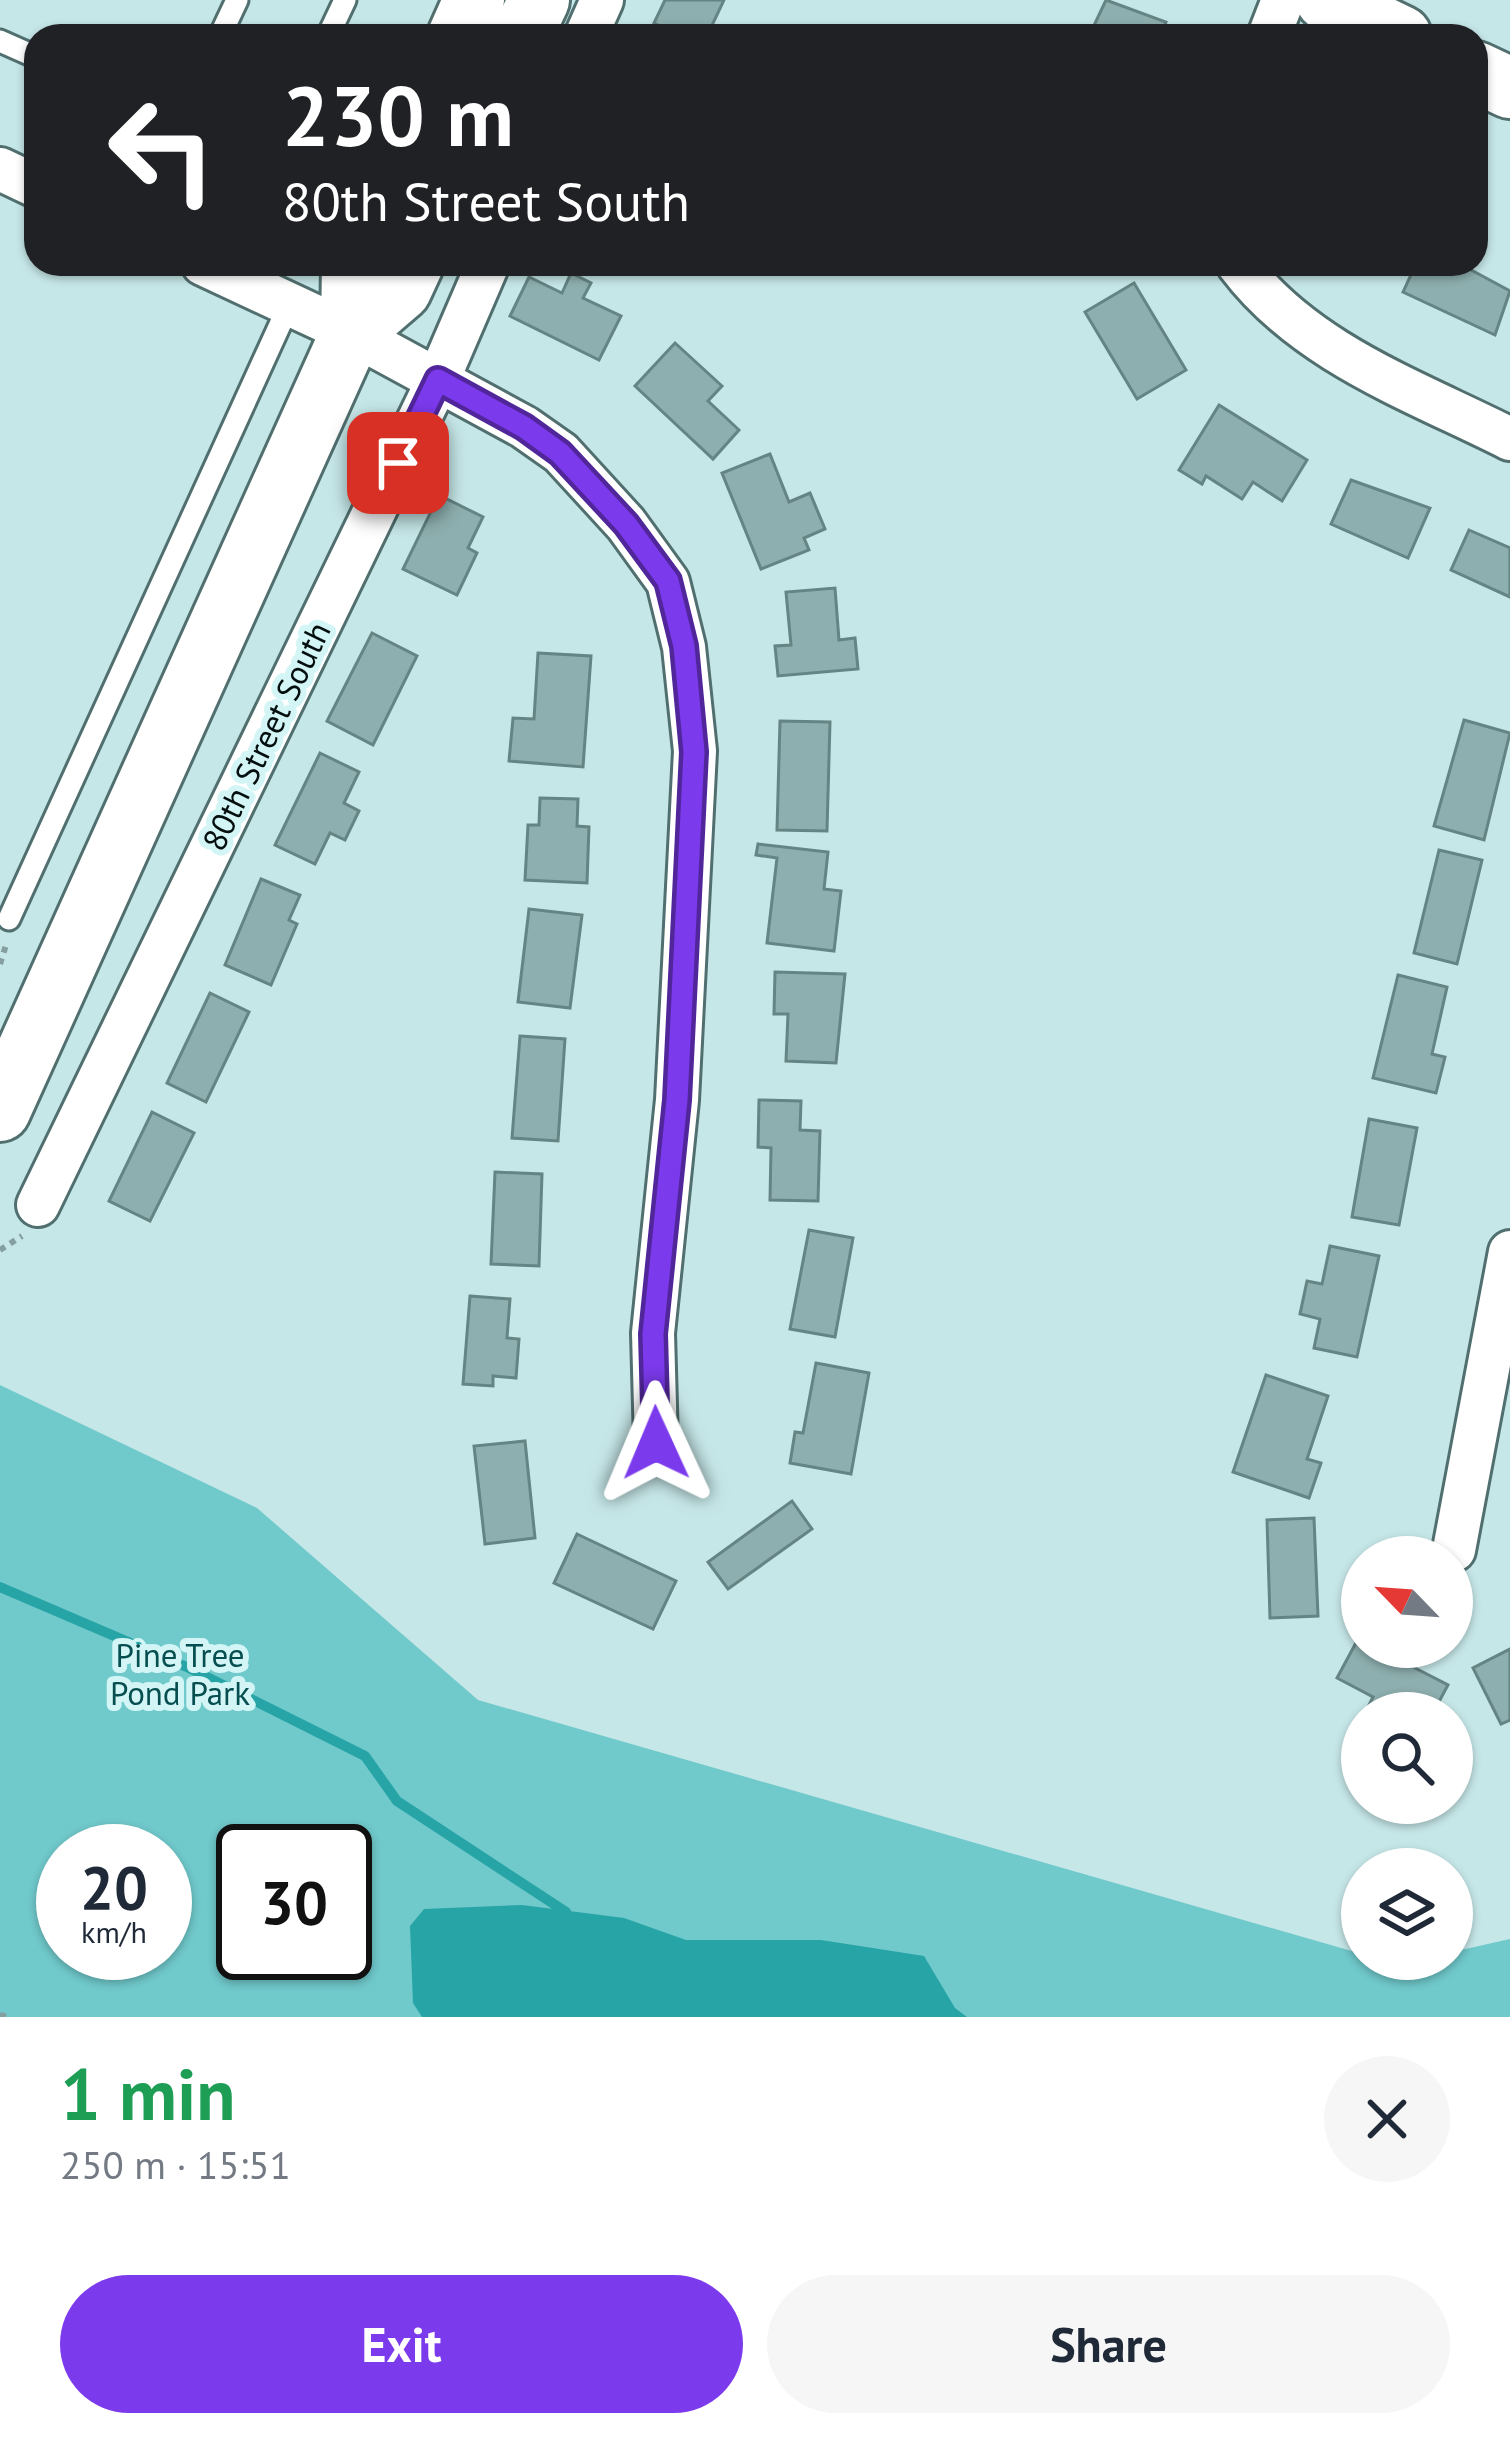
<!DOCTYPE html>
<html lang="en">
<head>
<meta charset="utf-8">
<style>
	:root { --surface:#fff; --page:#f6f6f7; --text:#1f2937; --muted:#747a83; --accent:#7c3aed }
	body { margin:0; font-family:"PT Sans",sans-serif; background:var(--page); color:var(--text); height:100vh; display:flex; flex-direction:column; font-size:45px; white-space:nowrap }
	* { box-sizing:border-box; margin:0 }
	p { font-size:39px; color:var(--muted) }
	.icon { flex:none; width:66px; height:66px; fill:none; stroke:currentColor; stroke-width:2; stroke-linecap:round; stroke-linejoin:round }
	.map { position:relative; height:2017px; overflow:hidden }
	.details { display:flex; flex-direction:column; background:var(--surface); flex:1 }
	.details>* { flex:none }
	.guide { position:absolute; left:24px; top:24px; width:1464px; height:252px; border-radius:36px; box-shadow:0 3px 9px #0004; background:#202124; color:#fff; overflow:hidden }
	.needle { width:78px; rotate:295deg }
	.tools { position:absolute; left:1341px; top:1536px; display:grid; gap:24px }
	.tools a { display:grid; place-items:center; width:132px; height:132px; border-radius:50%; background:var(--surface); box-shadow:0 3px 9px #0004; font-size:60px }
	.speed { position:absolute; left:36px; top:1824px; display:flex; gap:24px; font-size:60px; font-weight:700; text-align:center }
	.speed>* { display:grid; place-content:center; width:156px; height:156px; border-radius:50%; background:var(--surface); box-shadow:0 3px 9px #0004; line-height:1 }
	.speed small { font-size:30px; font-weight:400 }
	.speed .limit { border:6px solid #111; border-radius:18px; background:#fff; color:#111 }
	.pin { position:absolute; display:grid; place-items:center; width:102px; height:102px; color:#fff; margin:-51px; border-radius:24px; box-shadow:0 6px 18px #0006 }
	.me { position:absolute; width:132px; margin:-66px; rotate:359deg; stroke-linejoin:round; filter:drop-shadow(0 0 9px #0008) }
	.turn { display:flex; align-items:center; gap:42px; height:252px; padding:0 60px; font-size:54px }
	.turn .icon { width:156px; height:156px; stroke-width:2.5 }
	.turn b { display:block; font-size:84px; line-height:102px }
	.round { display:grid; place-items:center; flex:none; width:126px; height:126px; border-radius:63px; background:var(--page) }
	.summary { display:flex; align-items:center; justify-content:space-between; height:204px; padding:0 60px }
	h1 { font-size:72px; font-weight:800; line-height:90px; color:#1e9e55 }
	.button { display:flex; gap:24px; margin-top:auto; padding:24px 60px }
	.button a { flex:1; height:138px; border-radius:72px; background:var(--accent); color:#fff; font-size:48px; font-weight:800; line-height:138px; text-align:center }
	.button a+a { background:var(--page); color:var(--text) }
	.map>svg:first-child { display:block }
	.green { fill:#70c9cb; fill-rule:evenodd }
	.water { fill:#27a4a6 }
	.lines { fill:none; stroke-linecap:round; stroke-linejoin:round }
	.stream { stroke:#27a4a6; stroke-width:10 }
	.building { fill:#8eafaf; stroke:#658484; stroke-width:3 }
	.lane-casing { stroke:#516f6f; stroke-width:27 }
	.street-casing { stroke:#516f6f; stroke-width:48 }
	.secondary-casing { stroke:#516f6f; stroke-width:66 }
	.path { stroke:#859e9f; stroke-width:6; stroke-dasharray:6 6; stroke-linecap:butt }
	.lane { stroke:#fff; stroke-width:21 }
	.street { stroke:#fff; stroke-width:42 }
	.secondary { stroke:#fff; stroke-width:60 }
	.route-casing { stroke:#51269a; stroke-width:30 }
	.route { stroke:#7c3aed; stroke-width:21 }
	.labels { text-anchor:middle; stroke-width:12; stroke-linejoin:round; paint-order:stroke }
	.street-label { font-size:33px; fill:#040e0e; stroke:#d3f5f5 }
	.park-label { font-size:33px; fill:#064e4f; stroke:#d3f5f5 }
</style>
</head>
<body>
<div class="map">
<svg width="1510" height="2017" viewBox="0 0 1510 2017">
	<rect width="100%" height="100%" fill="#c6e7e8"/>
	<path class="green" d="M 0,1385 L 257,1508 L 478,1700 L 1362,1954 L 1362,1959 L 1399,1964 L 1452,1959 L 1452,1952 L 1510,1939 L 1510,2017 L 0,2017 ZM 63,1851 L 165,1851 L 165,1953 L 63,1953 ZM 243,1851 L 345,1851 L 345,1953 L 243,1953 Z"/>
	<polygon class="water" points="522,1905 624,1918 686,1940 821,1940 924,1956 955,2008 967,2017 422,2017 413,2003 410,1926 424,1909"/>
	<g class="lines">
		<polyline class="stream" points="0,1587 189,1668 365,1756 397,1801 566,1912"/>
	</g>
	<g class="building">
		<polygon points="665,0 724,0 707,36 681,36 654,23"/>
		<polygon points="1106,0 1166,22 1160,36 1089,36"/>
		<polygon points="1416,264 1460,264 1510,291 1495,335 1403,292"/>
		<polygon points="571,273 591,283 583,298 621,316 599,360 510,316 529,277 562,293"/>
		<polygon points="1134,283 1186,370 1137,399 1085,312"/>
		<polygon points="675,343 722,386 708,401 739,430 713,459 635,386"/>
		<polygon points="1219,405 1307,460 1282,501 1253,482 1242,499 1206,476 1202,484 1179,470"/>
		<polygon points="770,454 789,502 810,493 825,529 804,538 809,550 761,569 722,473"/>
		<polygon points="1351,480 1430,508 1408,558 1331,524"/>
		<polygon points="439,495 483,517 468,548 477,553 457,595 403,569"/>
		<polygon points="1469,530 1510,548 1510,597 1451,570"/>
		<polygon points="835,588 839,640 855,638 858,669 778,676 775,646 791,645 786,592"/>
		<polygon points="372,633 417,656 373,745 327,721"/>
		<polygon points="538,653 591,656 583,767 509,761 513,718 534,719"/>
		<polygon points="1464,720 1510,733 1484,840 1434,826"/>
		<polygon points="780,721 830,722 827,831 777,830"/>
		<polygon points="320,753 359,772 344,803 359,811 345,840 330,833 315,864 275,845"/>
		<polygon points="540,798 578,799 577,826 589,827 587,883 525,880 528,825 539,825"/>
		<polygon points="758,844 828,852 824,889 841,891 834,951 767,943 777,858 756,855"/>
		<polygon points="1439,850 1482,860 1457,964 1414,953"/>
		<polygon points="261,879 300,895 289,920 297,924 271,985 225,965"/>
		<polygon points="529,909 582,915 570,1008 518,1002"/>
		<polygon points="775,972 845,974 836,1063 786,1061 788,1014 774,1014"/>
		<polygon points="1398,975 1447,987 1432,1054 1445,1057 1436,1093 1373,1078"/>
		<polygon points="210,993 249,1012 206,1102 167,1083"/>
		<polygon points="520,1036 565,1039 558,1141 512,1138"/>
		<polygon points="759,1100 801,1101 800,1130 820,1131 818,1201 770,1200 771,1148 758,1147"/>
		<polygon points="152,1112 194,1133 150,1221 109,1201"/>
		<polygon points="1369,1119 1417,1128 1399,1225 1352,1217"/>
		<polygon points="495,1172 542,1174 539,1266 491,1264"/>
		<polygon points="809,1230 853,1238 835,1337 790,1329"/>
		<polygon points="1330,1246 1379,1256 1357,1357 1314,1348 1320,1319 1300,1314 1307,1281 1322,1284"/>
		<polygon points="470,1296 510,1299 507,1338 519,1339 516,1378 493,1376 493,1386 463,1384"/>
		<polygon points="816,1363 869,1373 851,1474 790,1463 795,1432 803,1433"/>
		<polygon points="1266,1375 1328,1396 1307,1459 1321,1463 1309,1498 1233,1472"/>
		<polygon points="525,1441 535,1538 485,1544 474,1446"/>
		<polygon points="792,1501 812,1529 728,1589 708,1562"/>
		<polygon points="1314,1518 1318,1616 1270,1618 1267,1520"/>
		<polygon points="577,1534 676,1581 653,1629 554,1583"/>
		<polygon points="1358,1639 1362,1647 1374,1647 1448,1685 1433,1713 1365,1713 1373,1697 1337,1678"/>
		<polygon points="1510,1649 1510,1720 1501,1724 1473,1668"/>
	</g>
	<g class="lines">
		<defs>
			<g id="lane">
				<polyline points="220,36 237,0"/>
				<polyline points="328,36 345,0"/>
				<polyline points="0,41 36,57"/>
				<polyline points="9,919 289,305"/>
			</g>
			<g id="street">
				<polyline points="586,36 602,0"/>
				<polyline points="1269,36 1283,0"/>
				<polyline points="0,169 36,186"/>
				<polyline points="203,264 351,333 524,427 561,453 626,524 668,582 684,647 695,751 677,1100 653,1333 656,1443"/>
				<path d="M 1238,264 C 1305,353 1413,390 1510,439"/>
				<polyline points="38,1205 438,380 488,264"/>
				<polyline points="1454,1550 1510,1252"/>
			</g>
			<g id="secondary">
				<polyline points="1326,0 1401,36"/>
				<polyline points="458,36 474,0"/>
				<polyline points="522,36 539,0"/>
				<polyline points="1476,72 1510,88"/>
				<polyline points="351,333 401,290 413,264"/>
				<polyline points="0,1111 351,333 352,264"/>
			</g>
		</defs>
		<use href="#lane" class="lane-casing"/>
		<use href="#street" class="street-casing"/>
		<use href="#secondary" class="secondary-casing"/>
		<g class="path">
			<polyline points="0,964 6,945"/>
			<polyline points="0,1250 22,1236"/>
			<polyline points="0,2015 8,2017"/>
		</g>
		<use href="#lane" class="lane"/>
		<use href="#street" class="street"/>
		<use href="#secondary" class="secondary"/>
	</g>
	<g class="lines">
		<defs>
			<polyline id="route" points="398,463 438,380 524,427 560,453 626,524 668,581 684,646 694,752 677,1100 653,1334 656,1443"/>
		</defs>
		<use href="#route" class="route-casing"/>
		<use href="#route" class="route"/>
	</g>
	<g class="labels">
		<g class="street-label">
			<text transform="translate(266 736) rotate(-64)" y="12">80th Street South</text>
		</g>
		<g class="park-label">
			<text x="180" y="1667">Pine Tree<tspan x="180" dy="38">Pond Park</tspan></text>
		</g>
	</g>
</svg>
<div class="tools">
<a><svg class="needle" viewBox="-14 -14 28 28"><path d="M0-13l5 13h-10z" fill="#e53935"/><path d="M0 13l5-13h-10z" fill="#747a83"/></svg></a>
<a><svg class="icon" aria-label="search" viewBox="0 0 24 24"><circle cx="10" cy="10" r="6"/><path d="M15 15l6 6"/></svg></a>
<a><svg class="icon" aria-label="layers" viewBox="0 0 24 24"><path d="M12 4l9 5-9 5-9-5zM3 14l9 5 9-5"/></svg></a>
</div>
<div class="speed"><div>20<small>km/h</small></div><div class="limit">30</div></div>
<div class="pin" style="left:398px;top:463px;background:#d93025"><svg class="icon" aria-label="arrive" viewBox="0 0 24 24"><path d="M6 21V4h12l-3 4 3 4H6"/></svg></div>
<svg class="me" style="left:656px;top:1443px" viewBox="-20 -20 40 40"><path d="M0-17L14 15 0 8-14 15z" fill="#7c3aed" stroke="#fff" stroke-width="4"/></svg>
<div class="guide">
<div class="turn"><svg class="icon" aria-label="left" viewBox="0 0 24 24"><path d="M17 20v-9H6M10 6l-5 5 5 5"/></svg><div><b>230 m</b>80th Street South</div></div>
</div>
</div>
<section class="details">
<div class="summary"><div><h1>1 min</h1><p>250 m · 15:51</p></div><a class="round"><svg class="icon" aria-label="close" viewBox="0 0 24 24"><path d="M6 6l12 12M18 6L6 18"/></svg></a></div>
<div class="button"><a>Exit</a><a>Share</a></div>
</section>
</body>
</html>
